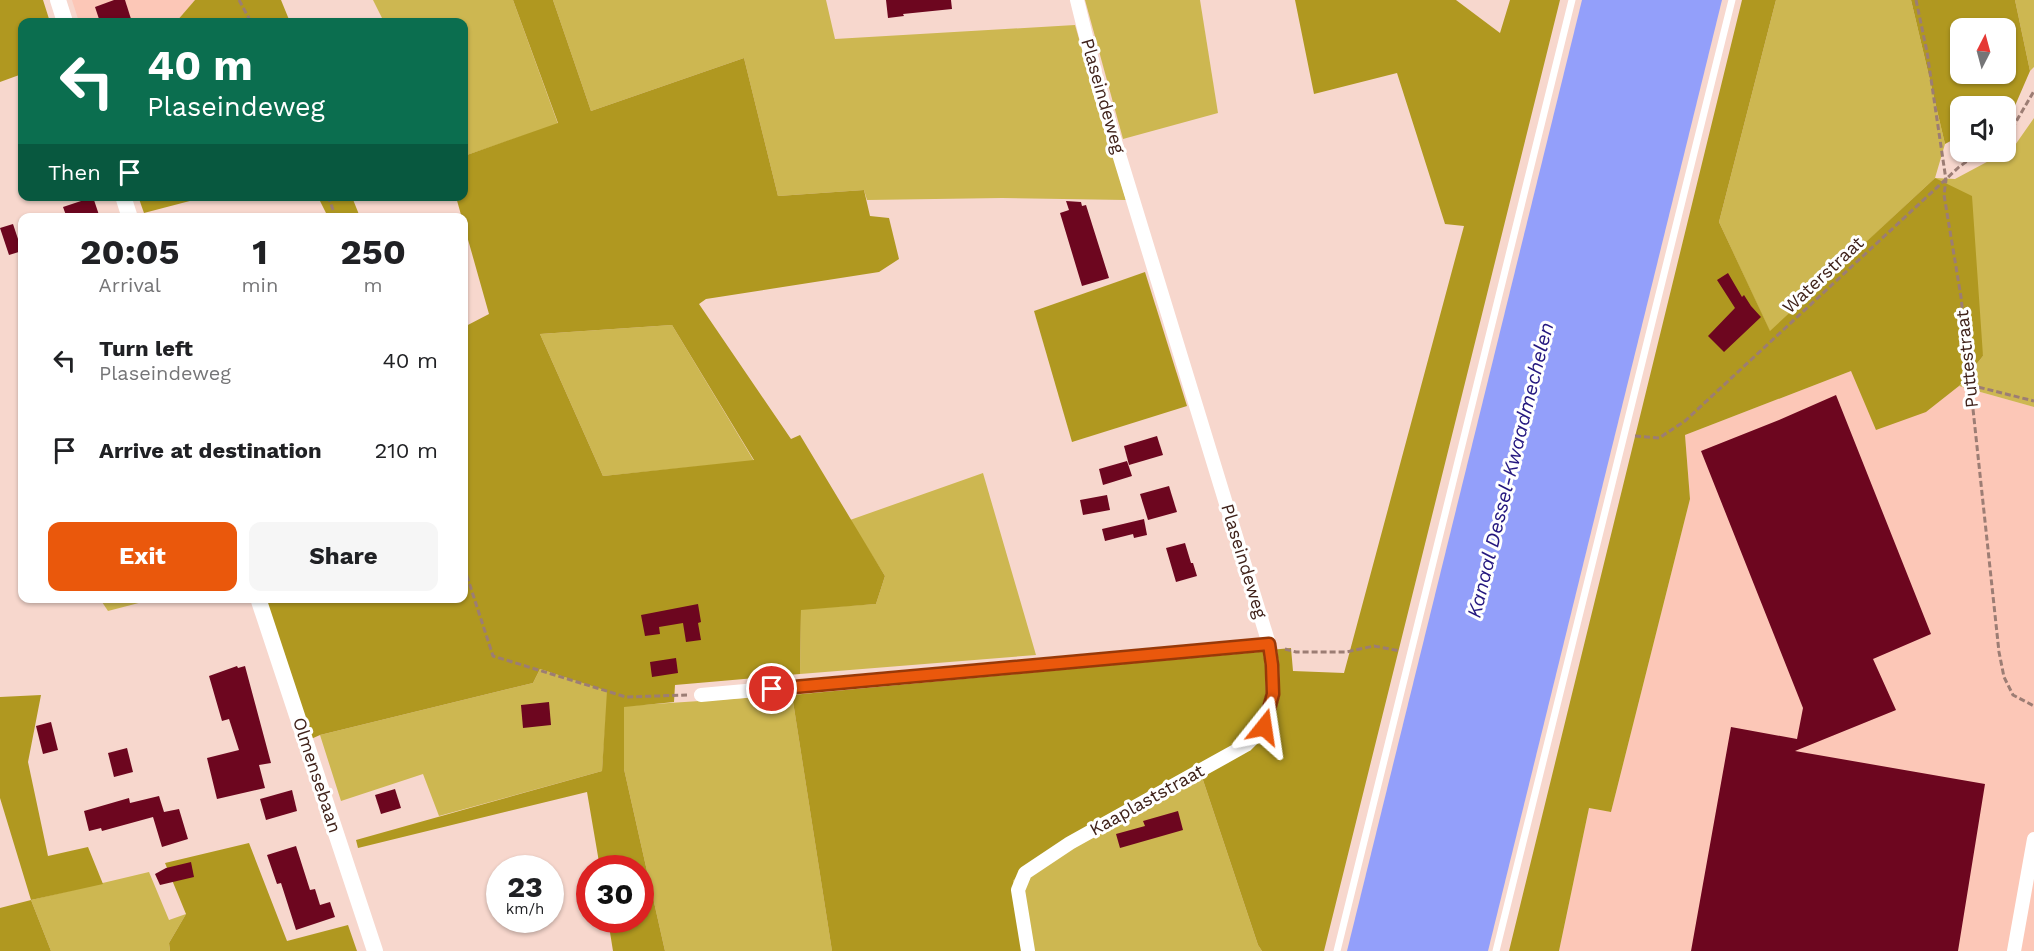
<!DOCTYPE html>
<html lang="en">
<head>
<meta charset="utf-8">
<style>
	:root { --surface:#fff; --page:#f6f6f6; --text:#202124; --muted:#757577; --accent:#ea580c }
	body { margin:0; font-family:"Work Sans",sans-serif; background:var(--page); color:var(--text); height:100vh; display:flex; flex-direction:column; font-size:22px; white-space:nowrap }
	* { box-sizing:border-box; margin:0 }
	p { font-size:20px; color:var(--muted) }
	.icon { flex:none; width:33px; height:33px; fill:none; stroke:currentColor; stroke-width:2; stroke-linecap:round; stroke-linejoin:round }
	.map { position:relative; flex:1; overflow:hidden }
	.sheet { position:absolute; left:18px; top:213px; width:450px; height:390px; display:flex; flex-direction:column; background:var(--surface); border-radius:12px; box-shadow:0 2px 4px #0004 }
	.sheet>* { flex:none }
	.guide { position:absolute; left:18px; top:18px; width:450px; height:183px; border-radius:12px; box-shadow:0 2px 4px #0004; background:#0b6e4f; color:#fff; overflow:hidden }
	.needle { width:39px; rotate:6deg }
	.controls { position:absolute; left:1950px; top:18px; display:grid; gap:12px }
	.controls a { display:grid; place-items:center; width:66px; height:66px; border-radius:12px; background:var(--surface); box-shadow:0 2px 4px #0004; font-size:30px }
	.speed { position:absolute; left:486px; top:855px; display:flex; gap:12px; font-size:30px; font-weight:700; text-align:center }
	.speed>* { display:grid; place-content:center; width:78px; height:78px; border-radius:50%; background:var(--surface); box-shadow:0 2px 4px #0004; line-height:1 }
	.speed small { font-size:15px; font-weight:400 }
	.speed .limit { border:9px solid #d22; background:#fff; color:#111 }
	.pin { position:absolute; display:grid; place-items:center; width:51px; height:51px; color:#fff; margin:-26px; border:3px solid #fff; border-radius:50%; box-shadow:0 2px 6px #0007 }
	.me { position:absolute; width:66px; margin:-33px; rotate:15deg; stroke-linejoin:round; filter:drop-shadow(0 0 4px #0008) }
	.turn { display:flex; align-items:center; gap:21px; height:126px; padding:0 30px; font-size:27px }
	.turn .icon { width:78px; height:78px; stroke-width:2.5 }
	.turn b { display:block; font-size:42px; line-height:51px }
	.then { display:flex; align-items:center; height:57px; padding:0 30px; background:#0003; gap:12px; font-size:22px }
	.eta { display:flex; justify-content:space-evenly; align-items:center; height:102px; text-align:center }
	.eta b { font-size:36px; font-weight:700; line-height:42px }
	.primary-button { display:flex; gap:12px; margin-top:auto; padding:12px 30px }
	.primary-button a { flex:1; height:69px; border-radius:12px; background:var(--accent); color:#fff; font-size:24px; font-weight:700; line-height:69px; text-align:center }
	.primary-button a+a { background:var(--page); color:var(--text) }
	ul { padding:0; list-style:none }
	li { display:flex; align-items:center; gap:18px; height:90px; padding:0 30px }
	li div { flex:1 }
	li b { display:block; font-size:22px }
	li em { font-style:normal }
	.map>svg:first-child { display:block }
	.built { fill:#fcc7b7 }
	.green { fill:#cdb751 }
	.forest { fill:#b09820; fill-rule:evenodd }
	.water { fill:#939ffa }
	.building { fill:#6d061f }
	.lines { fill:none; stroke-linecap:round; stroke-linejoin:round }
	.path { stroke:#9c7d74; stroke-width:3; stroke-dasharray:6 3; stroke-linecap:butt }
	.service { stroke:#fff; stroke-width:7 }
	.minor { stroke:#fff; stroke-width:14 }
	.tertiary { stroke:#fff; stroke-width:16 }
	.route-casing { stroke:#983908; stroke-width:15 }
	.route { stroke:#ea580c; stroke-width:10 }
	.labels { text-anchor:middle; stroke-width:6; stroke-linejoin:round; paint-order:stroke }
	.street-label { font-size:18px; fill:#40221a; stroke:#fff }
	.water-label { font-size:20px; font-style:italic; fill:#24177f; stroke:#fff }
</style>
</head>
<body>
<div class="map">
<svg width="2034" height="951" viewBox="0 0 2034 951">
	<rect width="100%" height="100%" fill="#f7d7cd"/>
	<g class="built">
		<polygon points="72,0 195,0 176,22 79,22"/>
		<polygon points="1851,371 1926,412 1959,386 2034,407 2034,951 1559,951 1589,808 1611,812 1690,499 1685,435"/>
	</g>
	<g class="green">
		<polygon points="373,0 513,0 558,124 464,156 464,22 384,22"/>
		<polygon points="553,0 826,0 835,39 1075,25 1126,200 1002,198 867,200 864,190 778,196 744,58 591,111"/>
		<polygon points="1085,0 1200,0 1218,113 1123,139"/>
		<polygon points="1776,0 1911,0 1945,144 1935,178 1955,179 2013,148 2034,118 2034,407 1959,386 1983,356 1935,178 1770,332 1719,222"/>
		<polygon points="2015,0 2034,0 2034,67 2030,71"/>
		<polygon points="672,325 754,461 603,476 540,334"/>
		<polygon points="983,473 1036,655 800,674 801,609 876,604 885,576 850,520"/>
		<polygon points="100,599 154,599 108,611"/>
		<polygon points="540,669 608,691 602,771 439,816 423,774 341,801 320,735 533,683"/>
		<polygon points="792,695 832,951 665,951 624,769 624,706"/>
		<polygon points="1199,768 1258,945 1262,951 1027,951 1013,891 1013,881 1021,871"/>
		<polygon points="149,872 169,920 186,914 169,943 170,951 51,951 31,900"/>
	</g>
	<g class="forest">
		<polygon points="0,0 43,0 50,22 22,22 22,74 0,82"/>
		<polygon points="195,0 281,0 290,22 176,22"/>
		<path d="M 513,0 L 553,0 L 591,111 L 744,58 L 778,196 L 864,190 L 870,216 L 889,218 L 899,259 L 879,272 L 706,299 L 699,304 L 791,439 L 800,435 L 885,576 L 876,604 L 801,610 L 800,674 L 675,685 L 674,702 L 624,707 L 624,769 L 665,951 L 613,951 L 608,920 L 640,920 L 640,868 L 600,868 L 587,792 L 358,848 L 356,840 L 602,771 L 607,691 L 540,669 L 533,683 L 320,735 L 311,739 L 265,599 L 464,598 L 464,327 L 489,314 L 456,197 L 464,196 L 464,156 L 558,123 ZM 672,325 L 754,460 L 603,476 L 540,334 Z"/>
		<polygon points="1295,0 1456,0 1500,33 1510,0 1560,0 1324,951 1262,951 1258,945 1199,768 1021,871 1013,881 1013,891 1027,951 832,951 792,695 1291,648 1293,671 1344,673 1464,226 1445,224 1397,73 1314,94"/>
		<polygon points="1742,0 1776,0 1719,222 1770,331 1935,178 1972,196 1983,356 1959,386 1926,412 1876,430 1851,371 1685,435 1690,499 1611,812 1589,808 1559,951 1509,951"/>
		<path d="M 1911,0 L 2015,0 L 2030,71 L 2014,108 L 2006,112 L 2006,106 L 1960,106 L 1960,136 L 1945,144 ZM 1960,28 L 2006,28 L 2006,74 L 1960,74 Z"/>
		<polygon points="138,196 205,196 205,197 144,213"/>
		<polygon points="318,197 352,197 360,217 311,217 326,213"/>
		<polygon points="1145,272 1187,406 1072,442 1034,311"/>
		<polygon points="41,695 28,762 48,856 88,847 103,884 31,900 51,951 0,951 0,908 31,900 0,798 0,697"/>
		<polygon points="249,843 287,941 348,925 357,951 170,951 169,943 186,914 165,863"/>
	</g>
	<polygon class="water" points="1582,0 1722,0 1488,951 1347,951"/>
	<g class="building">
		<polygon points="114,0 125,0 132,22 100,22 95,7"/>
		<polygon points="886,0 951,0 952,9 903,14 904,16 888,18"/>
		<polygon points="93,197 100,218 67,218 63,207"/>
		<polygon points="1066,201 1081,202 1082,206 1086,205 1109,278 1082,286 1060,213 1069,210"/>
		<polygon points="13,224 22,251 9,255 0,228"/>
		<polygon points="1728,273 1742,297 1744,295 1751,306 1761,317 1724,352 1708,336 1735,308 1717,280"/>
		<polygon points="1836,395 1931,634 1873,659 1896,710 1795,751 1985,784 1958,951 1691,951 1731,727 1797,739 1803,708 1701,451 1779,420"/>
		<polygon points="1157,436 1163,455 1129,465 1124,446"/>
		<polygon points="1127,461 1132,476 1103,485 1099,469"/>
		<polygon points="1169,486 1177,512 1148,520 1140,494"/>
		<polygon points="1107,495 1110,510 1083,515 1080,500"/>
		<polygon points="1144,519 1147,535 1134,538 1133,534 1105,541 1102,529"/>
		<polygon points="1185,543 1191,563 1193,563 1197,576 1176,582 1166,548"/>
		<polygon points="698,604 701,622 698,623 701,640 686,642 683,623 659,627 660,634 645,636 641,615"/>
		<polygon points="676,658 678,673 652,677 650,662"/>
		<polygon points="237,666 238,668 245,666 271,763 259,765 265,788 217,799 207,758 239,750 229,719 222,721 209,676"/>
		<polygon points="549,702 551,725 523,728 521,705"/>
		<polygon points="51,722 58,750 43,754 36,726"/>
		<polygon points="127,748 133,772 114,777 108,753"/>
		<polygon points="395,789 401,808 381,814 375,795"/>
		<polygon points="292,790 297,811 266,820 260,799"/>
		<polygon points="159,796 164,812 179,809 188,839 162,847 153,817 102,831 101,828 89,831 84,811 129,798 130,803"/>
		<polygon points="1178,811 1183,830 1120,848 1116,834 1145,826 1143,821"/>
		<polygon points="296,846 310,890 315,889 320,905 330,902 335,917 296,930 281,883 277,884 267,855"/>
		<polygon points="191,862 194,877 160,885 155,874 166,868"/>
	</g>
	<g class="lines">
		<g class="path">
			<polyline points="239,0 251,22"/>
			<polyline points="1916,0 1927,52 1946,180 1944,195 1961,297 1999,652 2004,677 2013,695 2034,706"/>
			<polyline points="2006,135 2010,132 2034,91"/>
			<polyline points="328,196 336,218"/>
			<polyline points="1970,385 2034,401"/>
			<polyline points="1635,436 1659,438 1685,421 1959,167 1980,152"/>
			<polyline points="464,567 493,656 626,697 687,695"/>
			<polyline points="1285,649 1296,652 1346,652 1374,646 1400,651"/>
		</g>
		<g class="service">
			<polyline points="1337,951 1572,0"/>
			<polyline points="1496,951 1732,0"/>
		</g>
		<g class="minor">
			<polyline points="701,695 1269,644"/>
			<polyline points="1028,951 1018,890 1025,873 1070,843 1246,745 1264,727 1273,694 1272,665 1269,644 1099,89 1077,0"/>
			<polyline points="2014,951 2034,839"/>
		</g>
		<g class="tertiary">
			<polyline points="58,0 65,22"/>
			<polyline points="123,196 130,218"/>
			<polyline points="258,598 375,951"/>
		</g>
	</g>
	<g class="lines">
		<defs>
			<polyline id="route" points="772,689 1269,644 1272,665 1273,694 1264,727"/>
		</defs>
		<use href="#route" class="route-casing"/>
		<use href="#route" class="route"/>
	</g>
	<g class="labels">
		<g class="street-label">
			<text transform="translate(1103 96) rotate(74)" y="6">Plaseindeweg</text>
			<text transform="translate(1823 275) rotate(-43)" y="6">Waterstraat</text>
			<text transform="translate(1967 359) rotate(-96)" y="6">Puttestraat</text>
			<text transform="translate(1244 561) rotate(73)" y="6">Plaseindeweg</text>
			<text transform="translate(317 775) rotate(72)" y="6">Olmensebaan</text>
			<text transform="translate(1147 800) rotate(-29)" y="6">Kaaplaststraat</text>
		</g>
		<g class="water-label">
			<text transform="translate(1510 470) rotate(-76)" y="7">Kanaal Dessel-Kwaadmechelen</text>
		</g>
	</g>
</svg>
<div class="controls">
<a><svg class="needle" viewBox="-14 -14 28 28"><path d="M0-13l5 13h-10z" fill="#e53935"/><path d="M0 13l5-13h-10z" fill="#757577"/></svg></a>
<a><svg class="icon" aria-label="sound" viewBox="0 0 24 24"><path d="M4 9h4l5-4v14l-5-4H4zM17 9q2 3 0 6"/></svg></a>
</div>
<div class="speed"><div>23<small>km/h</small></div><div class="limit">30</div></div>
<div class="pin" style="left:772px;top:689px;background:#d93025"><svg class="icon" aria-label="arrive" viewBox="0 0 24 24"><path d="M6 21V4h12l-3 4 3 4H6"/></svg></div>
<svg class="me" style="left:1264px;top:727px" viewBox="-20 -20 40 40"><path d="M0-17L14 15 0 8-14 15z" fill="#ea580c" stroke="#fff" stroke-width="4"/></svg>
<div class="guide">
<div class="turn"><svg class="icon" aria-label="left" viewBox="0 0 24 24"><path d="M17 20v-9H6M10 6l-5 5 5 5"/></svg><div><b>40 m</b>Plaseindeweg</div></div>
<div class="then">Then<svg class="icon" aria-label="arrive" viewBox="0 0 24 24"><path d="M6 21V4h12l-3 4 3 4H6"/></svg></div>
</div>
<section class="sheet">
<div class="eta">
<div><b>20:05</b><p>Arrival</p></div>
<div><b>1</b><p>min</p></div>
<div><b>250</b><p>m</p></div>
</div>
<ul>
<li><svg class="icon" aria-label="left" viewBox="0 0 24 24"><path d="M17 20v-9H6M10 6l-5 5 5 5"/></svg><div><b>Turn left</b><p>Plaseindeweg</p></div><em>40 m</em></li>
<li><svg class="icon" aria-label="arrive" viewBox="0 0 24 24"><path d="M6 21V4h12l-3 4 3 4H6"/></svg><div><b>Arrive at destination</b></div><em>210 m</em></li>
</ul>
<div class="primary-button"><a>Exit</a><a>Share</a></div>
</section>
</div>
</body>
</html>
